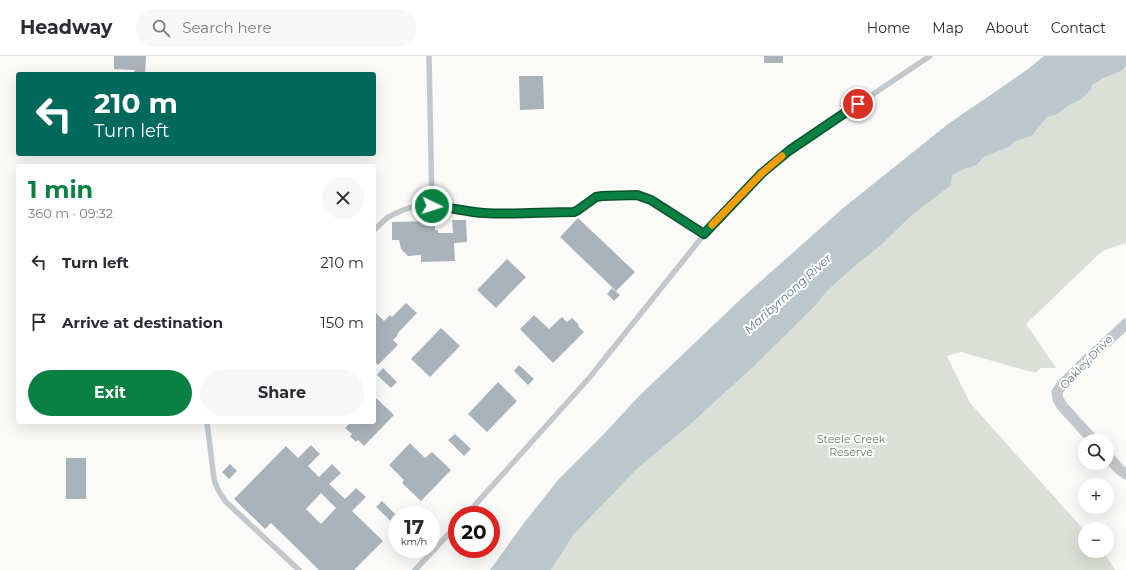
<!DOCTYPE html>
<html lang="en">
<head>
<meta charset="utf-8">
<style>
	:root { --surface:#fff; --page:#f7f7f7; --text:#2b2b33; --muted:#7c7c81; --line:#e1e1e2; --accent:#0b8043 }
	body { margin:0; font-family:Montserrat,sans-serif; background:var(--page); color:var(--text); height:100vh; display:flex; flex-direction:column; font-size:15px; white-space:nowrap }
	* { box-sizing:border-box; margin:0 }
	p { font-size:13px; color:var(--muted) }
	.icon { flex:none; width:22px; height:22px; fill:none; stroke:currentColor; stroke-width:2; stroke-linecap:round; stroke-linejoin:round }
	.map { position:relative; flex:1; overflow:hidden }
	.drawer { position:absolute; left:16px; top:108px; width:360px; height:260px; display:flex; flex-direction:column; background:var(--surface); border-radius:4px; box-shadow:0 4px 16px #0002 }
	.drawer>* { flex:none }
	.top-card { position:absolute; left:16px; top:16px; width:360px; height:84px; border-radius:4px; box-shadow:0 4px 16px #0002; background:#00695c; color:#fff; overflow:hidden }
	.tools { position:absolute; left:1078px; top:378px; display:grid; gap:8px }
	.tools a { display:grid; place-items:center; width:36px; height:36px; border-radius:50%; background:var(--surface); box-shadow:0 4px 16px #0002; font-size:20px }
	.speed { position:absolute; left:388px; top:450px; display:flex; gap:8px; font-size:20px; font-weight:700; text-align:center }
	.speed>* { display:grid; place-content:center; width:52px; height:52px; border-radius:50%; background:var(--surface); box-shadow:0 4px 16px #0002; line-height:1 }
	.speed small { font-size:10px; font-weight:400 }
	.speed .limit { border:6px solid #d22; background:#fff; color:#111 }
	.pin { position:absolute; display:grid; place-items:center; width:34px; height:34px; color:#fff; margin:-17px; border:2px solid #fff; border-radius:50%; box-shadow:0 1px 4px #0007 }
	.me { position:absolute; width:44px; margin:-22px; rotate:94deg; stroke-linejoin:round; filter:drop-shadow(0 0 3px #0008) }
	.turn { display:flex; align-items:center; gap:14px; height:84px; padding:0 12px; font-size:18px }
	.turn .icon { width:52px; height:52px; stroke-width:2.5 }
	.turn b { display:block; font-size:28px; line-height:34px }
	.round { display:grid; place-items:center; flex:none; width:42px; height:42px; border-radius:21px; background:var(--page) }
	.head { display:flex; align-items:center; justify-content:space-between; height:68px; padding:0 12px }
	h1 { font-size:24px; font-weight:700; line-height:30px; color:var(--accent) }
	.cta { display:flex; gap:8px; margin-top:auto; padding:8px 12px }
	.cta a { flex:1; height:46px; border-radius:24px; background:var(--accent); color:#fff; font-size:16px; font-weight:700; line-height:46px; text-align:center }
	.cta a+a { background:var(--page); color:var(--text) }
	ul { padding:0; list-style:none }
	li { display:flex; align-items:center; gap:12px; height:60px; padding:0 12px }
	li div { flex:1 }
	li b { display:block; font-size:15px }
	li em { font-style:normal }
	header { display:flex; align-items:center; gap:24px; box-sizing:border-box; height:56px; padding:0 20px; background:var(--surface); border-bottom:1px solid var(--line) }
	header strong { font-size:19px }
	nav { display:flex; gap:22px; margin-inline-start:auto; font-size:14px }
	.search { width:280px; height:36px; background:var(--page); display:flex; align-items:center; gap:10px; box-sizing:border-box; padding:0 14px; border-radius:22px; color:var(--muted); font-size:15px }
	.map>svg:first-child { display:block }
	.green { fill:#dadfd7 }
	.water { fill:#bbc7cb }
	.building { fill:#aab3b9; fill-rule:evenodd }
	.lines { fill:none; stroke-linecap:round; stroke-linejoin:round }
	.lane { stroke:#c3c8cc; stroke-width:5.5 }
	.street { stroke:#c3c8cc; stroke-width:11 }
	.route-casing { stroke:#07532c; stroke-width:10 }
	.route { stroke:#0b8043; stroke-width:7 }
	.slow { stroke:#f59e0b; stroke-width:7 }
	.labels { text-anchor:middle; stroke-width:4; stroke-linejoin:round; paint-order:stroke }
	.street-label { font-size:11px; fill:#657683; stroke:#fff }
	.park-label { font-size:11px; fill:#687a64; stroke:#fff }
	.water-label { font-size:12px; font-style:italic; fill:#60757c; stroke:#fff }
</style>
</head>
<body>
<header>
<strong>Headway</strong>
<div class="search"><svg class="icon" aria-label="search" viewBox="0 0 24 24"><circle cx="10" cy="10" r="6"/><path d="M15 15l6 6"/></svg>Search here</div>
<nav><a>Home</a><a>Map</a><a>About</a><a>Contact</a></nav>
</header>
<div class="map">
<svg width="1126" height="514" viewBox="0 0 1126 514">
	<rect width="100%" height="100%" fill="#fafaf8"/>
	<polygon class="green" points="1126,10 1126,187 1105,194 1099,198 1026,268 1056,312 1041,312 1035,317 961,296 947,300 970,347 1085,475 1085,495 1103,495 1115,514 551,514 574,478 638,412 685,373 753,311 816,249 826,236 856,209 880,190 912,159 941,136 952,119 962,114 977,109 984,101 1011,90 1012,86 1032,80 1047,61 1056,59 1068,50 1082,43 1091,34 1092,29 1104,22 1122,15"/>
	<polygon class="water" points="1044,0 1126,0 1126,10 1122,15 1104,22 1092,29 1091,34 1082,43 1068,50 1056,59 1047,61 1032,80 1013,86 1011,90 984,101 977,109 962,114 952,119 951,129 912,159 880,190 856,209 826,236 816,249 753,311 685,373 638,412 574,478 551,514 490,514 524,467 558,424 601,381 639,340 743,241 842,153 948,68 1028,13"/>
	<g class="building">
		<polygon points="114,0 146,0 145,17 134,16 135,14 114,13"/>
		<rect x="764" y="0" width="19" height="7"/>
		<polygon points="519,20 543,20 544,53 520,54"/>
		<polygon points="578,162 635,216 616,235 560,181"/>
		<polygon points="452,164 466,164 467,186 454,187 455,205 421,206 421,199 408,200 401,193 399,184 392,184 392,166 435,165 435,174 438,174 438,177 453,177"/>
		<polygon points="507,203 526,221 496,252 477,234"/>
		<polygon points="612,232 620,239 614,245 607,238"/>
		<polygon points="406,247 417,257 397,278 398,279 393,284 398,289 378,309 374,305 374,255 384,265 390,259 392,261"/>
		<polygon points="534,259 549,273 562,261 567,266 572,262 579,269 578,270 584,276 553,307 520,273"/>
		<polygon points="441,272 460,290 430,321 411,303"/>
		<polygon points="519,309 534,323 528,329 514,315"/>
		<polygon points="383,312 397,326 391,332 377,319"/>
		<polygon points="498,326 517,345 487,376 468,358"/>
		<polygon points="374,340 394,359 364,390 358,384 356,386 350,380 352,378 345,372 351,366 374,366"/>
		<polygon points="455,378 471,393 464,400 448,384"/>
		<polygon points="410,387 425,402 432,396 451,414 421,445 402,427 404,424 389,409"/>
		<path d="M 311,389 L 320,398 L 308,410 L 319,421 L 332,408 L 341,417 L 329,428 L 345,443 L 356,432 L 366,441 L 352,455 L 383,485 L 354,514 L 319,514 L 271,467 L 265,473 L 234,443 L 286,390 L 298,402 ZM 321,437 L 336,452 L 321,468 L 306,453 Z"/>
		<rect x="66" y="402" width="20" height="41"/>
		<polygon points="230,408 237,415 229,423 222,416"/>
		<polygon points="382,445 397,460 397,471 376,451"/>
	</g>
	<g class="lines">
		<g class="lane">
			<polyline points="429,0 432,150"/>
			<polyline points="374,174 388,161 403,154 415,150 452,151 465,155 483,157 574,156 578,154 596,141 602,140 637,139 651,144 704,178"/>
			<path d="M 207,366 L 214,423 C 216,432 220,438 226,446 L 299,514"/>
			<polyline points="466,459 590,321 711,170 762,117 790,94 930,0"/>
			<polyline points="415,514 457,469"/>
		</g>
		<g class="street">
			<polyline points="1094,385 1062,350 1058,343 1057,336 1061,330 1087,304 1126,268"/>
			<polyline points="1107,399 1119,413 1126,418"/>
		</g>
	</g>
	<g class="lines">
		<defs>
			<path id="route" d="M 432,150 C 450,151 466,156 484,157 C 514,159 544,156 574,156 L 578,154 L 596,141 L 602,140 L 637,139 L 651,144 L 704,178 L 762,117 L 790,94 L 858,48"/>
		</defs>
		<use href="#route" class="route-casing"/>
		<use href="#route" class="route"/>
		<polyline class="slow" points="712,169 762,117 782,100"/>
	</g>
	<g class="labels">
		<g class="street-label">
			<text transform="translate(1086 306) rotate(-46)" y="4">Oakley Drive</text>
		</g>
		<g class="park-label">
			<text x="851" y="387">Steele Creek<tspan x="851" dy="13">Reserve</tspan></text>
		</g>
		<g class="water-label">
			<text transform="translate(788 238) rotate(-42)" y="4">Maribyrnong River</text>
		</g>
	</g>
</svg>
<div class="tools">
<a><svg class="icon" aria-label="search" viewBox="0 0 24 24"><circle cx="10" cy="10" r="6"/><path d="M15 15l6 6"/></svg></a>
<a>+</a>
<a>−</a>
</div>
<div class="speed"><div>17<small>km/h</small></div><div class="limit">20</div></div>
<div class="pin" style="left:858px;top:48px;background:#d93025"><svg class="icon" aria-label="arrive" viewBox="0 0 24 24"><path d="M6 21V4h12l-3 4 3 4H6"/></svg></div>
<svg class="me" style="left:432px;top:150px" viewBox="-20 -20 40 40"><circle r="17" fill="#0b8043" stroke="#fff" stroke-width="3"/><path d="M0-11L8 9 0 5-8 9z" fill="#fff"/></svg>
<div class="top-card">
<div class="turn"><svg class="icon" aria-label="left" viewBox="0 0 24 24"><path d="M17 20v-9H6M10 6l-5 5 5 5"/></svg><div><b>210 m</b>Turn left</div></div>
</div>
<section class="drawer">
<div class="head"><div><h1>1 min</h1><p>360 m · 09:32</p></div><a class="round"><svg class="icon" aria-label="close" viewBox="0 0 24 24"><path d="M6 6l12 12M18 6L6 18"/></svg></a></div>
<ul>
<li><svg class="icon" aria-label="left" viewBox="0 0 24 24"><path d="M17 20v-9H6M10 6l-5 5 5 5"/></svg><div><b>Turn left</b></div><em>210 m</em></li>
<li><svg class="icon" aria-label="arrive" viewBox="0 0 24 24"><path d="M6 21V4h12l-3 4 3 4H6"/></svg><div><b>Arrive at destination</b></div><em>150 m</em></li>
</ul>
<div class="cta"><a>Exit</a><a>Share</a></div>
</section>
</div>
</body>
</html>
